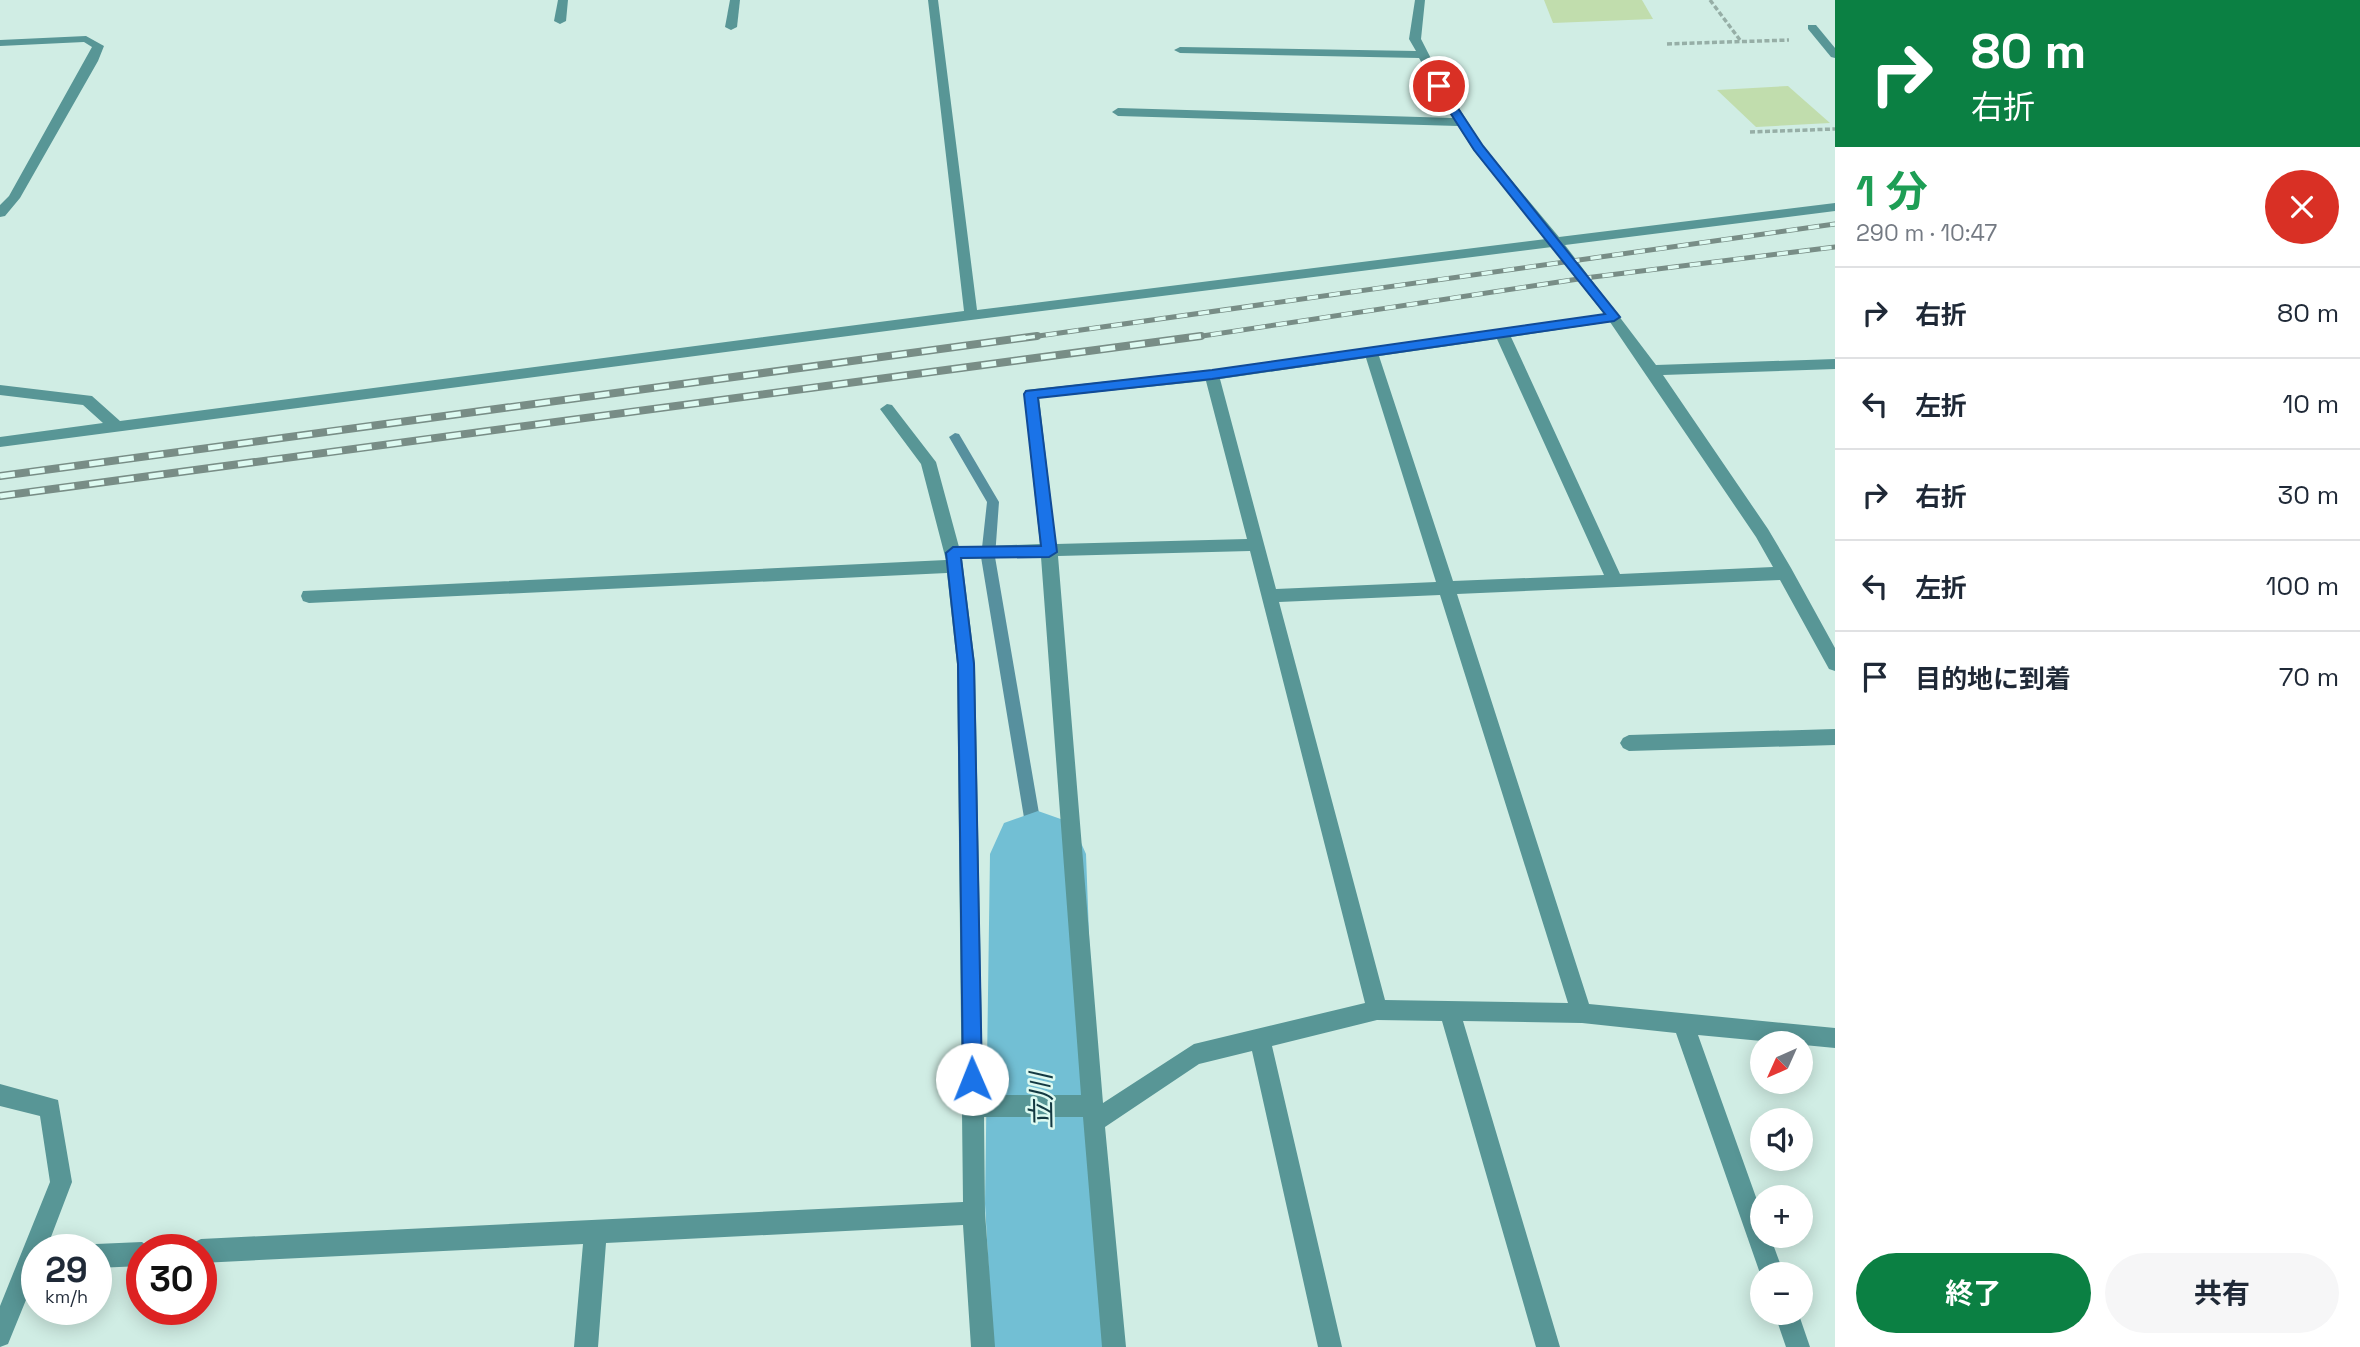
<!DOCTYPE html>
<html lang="ja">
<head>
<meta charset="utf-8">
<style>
	:root { --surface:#fff; --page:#f6f6f7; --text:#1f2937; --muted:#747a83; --line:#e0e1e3; --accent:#0b8043 }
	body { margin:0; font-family:"Space Grotesk","Noto Sans JP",sans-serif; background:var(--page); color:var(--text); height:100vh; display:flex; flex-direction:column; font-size:26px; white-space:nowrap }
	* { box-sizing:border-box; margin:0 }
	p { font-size:23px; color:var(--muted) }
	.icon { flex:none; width:38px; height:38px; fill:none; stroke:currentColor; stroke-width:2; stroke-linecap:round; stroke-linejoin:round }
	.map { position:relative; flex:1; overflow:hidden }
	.side { display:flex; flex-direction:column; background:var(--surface); width:525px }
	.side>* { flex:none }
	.hud { background:#0b8043; color:#fff; overflow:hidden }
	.needle { width:46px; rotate:225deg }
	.tools { position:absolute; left:1750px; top:1031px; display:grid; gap:14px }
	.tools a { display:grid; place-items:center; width:63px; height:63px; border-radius:50%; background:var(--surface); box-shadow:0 4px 18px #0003; font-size:35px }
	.speed { position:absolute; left:21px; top:1234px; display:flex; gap:14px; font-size:35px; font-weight:700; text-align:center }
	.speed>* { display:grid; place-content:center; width:91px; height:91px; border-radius:50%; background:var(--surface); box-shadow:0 4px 18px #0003; line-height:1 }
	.speed small { font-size:18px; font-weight:400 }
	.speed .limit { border:10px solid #d22; background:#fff; color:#111 }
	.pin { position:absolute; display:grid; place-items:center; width:60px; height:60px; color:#fff; margin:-30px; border:4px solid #fff; border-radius:50%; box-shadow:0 2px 7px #0007 }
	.me { position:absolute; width:77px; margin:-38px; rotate:359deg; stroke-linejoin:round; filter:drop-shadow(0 0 5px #0008) }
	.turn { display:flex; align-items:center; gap:24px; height:147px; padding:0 21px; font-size:32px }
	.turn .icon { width:91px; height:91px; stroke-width:2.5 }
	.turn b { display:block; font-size:49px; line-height:60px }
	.round { display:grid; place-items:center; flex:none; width:74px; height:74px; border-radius:37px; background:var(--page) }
	.summary { display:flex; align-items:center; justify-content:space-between; height:119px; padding:0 21px }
	h1 { font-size:42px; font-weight:700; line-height:52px; color:#1e9e55 }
	.primary-button { display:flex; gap:14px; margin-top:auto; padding:14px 21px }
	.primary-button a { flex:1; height:80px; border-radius:42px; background:var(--accent); color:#fff; font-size:28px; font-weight:700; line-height:80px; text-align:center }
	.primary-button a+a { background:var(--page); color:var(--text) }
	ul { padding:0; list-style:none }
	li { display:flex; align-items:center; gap:21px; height:91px; padding:0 21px; border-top:2px solid var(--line) }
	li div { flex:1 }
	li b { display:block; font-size:26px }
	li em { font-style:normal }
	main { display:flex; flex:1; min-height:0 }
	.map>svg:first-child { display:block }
	.green { fill:#c1ddad }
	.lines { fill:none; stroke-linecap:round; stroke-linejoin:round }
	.stream { fill:#57909e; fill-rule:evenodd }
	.river { fill:#72bfd4; fill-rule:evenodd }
	.path { stroke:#96aea6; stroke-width:3.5; stroke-dasharray:5 2.5; stroke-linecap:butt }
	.minor { fill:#589696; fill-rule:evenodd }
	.rail-far1-casing { stroke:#788d86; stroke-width:5 }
	.rail-casing { stroke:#788d86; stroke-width:8 }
	.rail-far1 { stroke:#ddfaf1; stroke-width:3.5; stroke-dasharray:11; stroke-linecap:butt }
	.rail { stroke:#ddfaf1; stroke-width:5; stroke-dasharray:15; stroke-linecap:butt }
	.route { fill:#1a73e8; stroke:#114b97; stroke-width:2 }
	.labels { text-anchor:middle; stroke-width:5; stroke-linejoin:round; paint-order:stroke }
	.near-water-label { font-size:28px; font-style:italic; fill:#143942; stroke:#ddfaf1 }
</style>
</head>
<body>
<main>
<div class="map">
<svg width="1835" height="1347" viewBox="0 0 1835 1347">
	<rect width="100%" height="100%" fill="#d0ede4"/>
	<g class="green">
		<polygon points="1544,0 1642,0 1653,19 1553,23"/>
		<polygon points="1788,86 1830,123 1756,127 1717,90"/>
	</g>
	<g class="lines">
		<polygon class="stream" points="955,433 959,434 999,502 995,557 1046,854 1043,859 1038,861 1033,859 1030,854 981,557 987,502 949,437"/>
		<polygon class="river" points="1038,811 1072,823 1086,854 1099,1204 1113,1347 993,1347 985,1204 990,854 1004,823"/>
		<g class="path">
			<polyline points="1710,0 1740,40"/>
			<polyline points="1667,44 1789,40"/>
			<polyline points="1750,132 1835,129"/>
		</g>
		<g class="minor">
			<polygon points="558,0 568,0 566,21 560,24 554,21"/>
			<polygon points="730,0 740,0 737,27 731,30 725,27"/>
			<path d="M 928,0 L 938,0 L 977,310 L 1546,239 L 1474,151 L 1458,126 L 1118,116 L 1112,112 L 1118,108 L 1453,118 L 1419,58 L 1180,53 L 1174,50 L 1180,47 L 1416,51 L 1409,39 L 1415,0 L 1425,0 L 1421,39 L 1445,86 L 1483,146 L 1559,237 L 1835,203 L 1835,211 L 1565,245 L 1656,365 L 1835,359 L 1835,369 L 1663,375 L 1768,529 L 1791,568 L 1835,648 L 1835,671 L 1829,669 L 1780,580 L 1457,594 L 1589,1004 L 1835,1028 L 1835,1048 L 1698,1035 L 1762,1214 L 1762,1236 L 1770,1236 L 1784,1274 L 1762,1274 L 1762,1279 L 1676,1033 L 1582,1023 L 1463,1021 L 1560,1347 L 1536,1347 L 1442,1021 L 1377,1020 L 1272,1046 L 1342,1347 L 1318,1347 L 1252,1051 L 1199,1064 L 1105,1127 L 1126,1347 L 1102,1347 L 1083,1117 L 984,1117 L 985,1213 L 995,1347 L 971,1347 L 963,1225 L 606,1243 L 598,1347 L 574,1347 L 583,1244 L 201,1263 L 201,1250 L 190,1250 L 193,1243 L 201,1239 L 963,1202 L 957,664 L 947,573 L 309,603 L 303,601 L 301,596 L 303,591 L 946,560 L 921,464 L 880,409 L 887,404 L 892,405 L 936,462 L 959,547 L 1040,544 L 1024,394 L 1026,390 L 1212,370 L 1604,314 L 1552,247 L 971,320 L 0,447 L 0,437 L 103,423 L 83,405 L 0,395 L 0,385 L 92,396 L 120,421 L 964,311 ZM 1610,322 L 1756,537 L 1773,567 L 1620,574 L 1511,337 ZM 1497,339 L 1604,575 L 1453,581 L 1379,356 ZM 1366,358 L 1436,582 L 1276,589 L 1220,379 ZM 1206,381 L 1247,539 L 1056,544 L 1039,398 ZM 1250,551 L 1365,1003 L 1194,1044 L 1103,1103 L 1058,556 ZM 1041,557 L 1081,1095 L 983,1095 L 975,664 L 962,559 ZM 1440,595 L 1568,1003 L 1385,1000 L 1279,602 Z"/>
			<polygon points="1808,25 1816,25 1835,48 1835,58 1831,57 1808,29"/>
			<polygon points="86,36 104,46 98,61 20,198 5,216 0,217 0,205 9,196 92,47 84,42 0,46 0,40"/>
			<polygon points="1835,729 1835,745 1629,751 1623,748 1620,743 1623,738 1629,735"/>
			<polygon points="0,1084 58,1100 72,1182 46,1250 37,1250 37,1273 8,1344 0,1347 0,1306 50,1182 40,1116 0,1106"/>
			<polygon points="142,1242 152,1250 142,1250 142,1266 96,1268 96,1250 87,1250 96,1244"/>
			<polygon points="1774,1312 1798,1312 1810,1347 1786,1347"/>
		</g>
		<defs>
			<g id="rail-far1">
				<polyline points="1024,338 1835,224"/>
				<polyline points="1189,338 1585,278 1835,247"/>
			</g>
			<g id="rail">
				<polyline points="0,476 1037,336"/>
				<polyline points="0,496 1201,336"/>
			</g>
		</defs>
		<use href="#rail-far1" class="rail-far1-casing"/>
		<use href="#rail" class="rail-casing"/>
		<use href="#rail-far1" class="rail-far1"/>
		<use href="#rail" class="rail"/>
	</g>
	<polygon class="route" points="1435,84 1442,84 1483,146 1620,317 1614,321 1212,379 1038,398 1057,552 1049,557 961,558 974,664 982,1079 979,1086 972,1088 966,1086 963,1079 958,664 946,553 953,547 1041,546 1024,394 1026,391 1212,370 1605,314 1474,150 1433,86"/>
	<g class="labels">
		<g class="near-water-label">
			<text transform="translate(1041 1101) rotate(-91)" y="10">立川</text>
		</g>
	</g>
</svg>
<div class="tools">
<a><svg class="needle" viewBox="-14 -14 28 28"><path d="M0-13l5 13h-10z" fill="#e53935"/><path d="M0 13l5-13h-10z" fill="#747a83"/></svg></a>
<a><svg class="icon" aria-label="sound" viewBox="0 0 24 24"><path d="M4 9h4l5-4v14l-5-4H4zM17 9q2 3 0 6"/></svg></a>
<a>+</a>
<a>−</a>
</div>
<div class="speed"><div>29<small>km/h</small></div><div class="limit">30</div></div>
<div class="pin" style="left:1439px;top:86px;background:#d93025"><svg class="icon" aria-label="arrive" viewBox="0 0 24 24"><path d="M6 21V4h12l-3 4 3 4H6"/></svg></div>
<svg class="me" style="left:972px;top:1079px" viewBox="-20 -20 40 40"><circle r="19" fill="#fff"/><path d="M0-13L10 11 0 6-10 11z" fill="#1a73e8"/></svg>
</div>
<section class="side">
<div class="hud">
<div class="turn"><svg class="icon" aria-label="right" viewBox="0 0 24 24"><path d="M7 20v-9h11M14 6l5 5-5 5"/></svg><div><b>80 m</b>右折</div></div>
</div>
<div class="summary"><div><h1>1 分</h1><p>290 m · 10:47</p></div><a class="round" style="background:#d93025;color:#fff"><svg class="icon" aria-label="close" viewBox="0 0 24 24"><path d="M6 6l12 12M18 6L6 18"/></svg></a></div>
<ul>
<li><svg class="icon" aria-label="right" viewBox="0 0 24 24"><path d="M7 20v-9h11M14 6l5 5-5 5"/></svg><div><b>右折</b></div><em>80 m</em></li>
<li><svg class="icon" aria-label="left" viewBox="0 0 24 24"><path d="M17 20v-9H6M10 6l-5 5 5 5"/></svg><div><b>左折</b></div><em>10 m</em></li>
<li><svg class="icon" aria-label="right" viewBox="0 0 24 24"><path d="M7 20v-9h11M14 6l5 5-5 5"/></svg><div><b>右折</b></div><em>30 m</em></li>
<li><svg class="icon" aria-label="left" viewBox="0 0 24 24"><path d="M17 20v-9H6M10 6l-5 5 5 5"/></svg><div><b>左折</b></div><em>100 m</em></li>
<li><svg class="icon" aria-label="arrive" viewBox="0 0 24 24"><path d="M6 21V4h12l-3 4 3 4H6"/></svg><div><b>目的地に到着</b></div><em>70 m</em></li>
</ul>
<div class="primary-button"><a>終了</a><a>共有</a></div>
</section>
</main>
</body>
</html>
